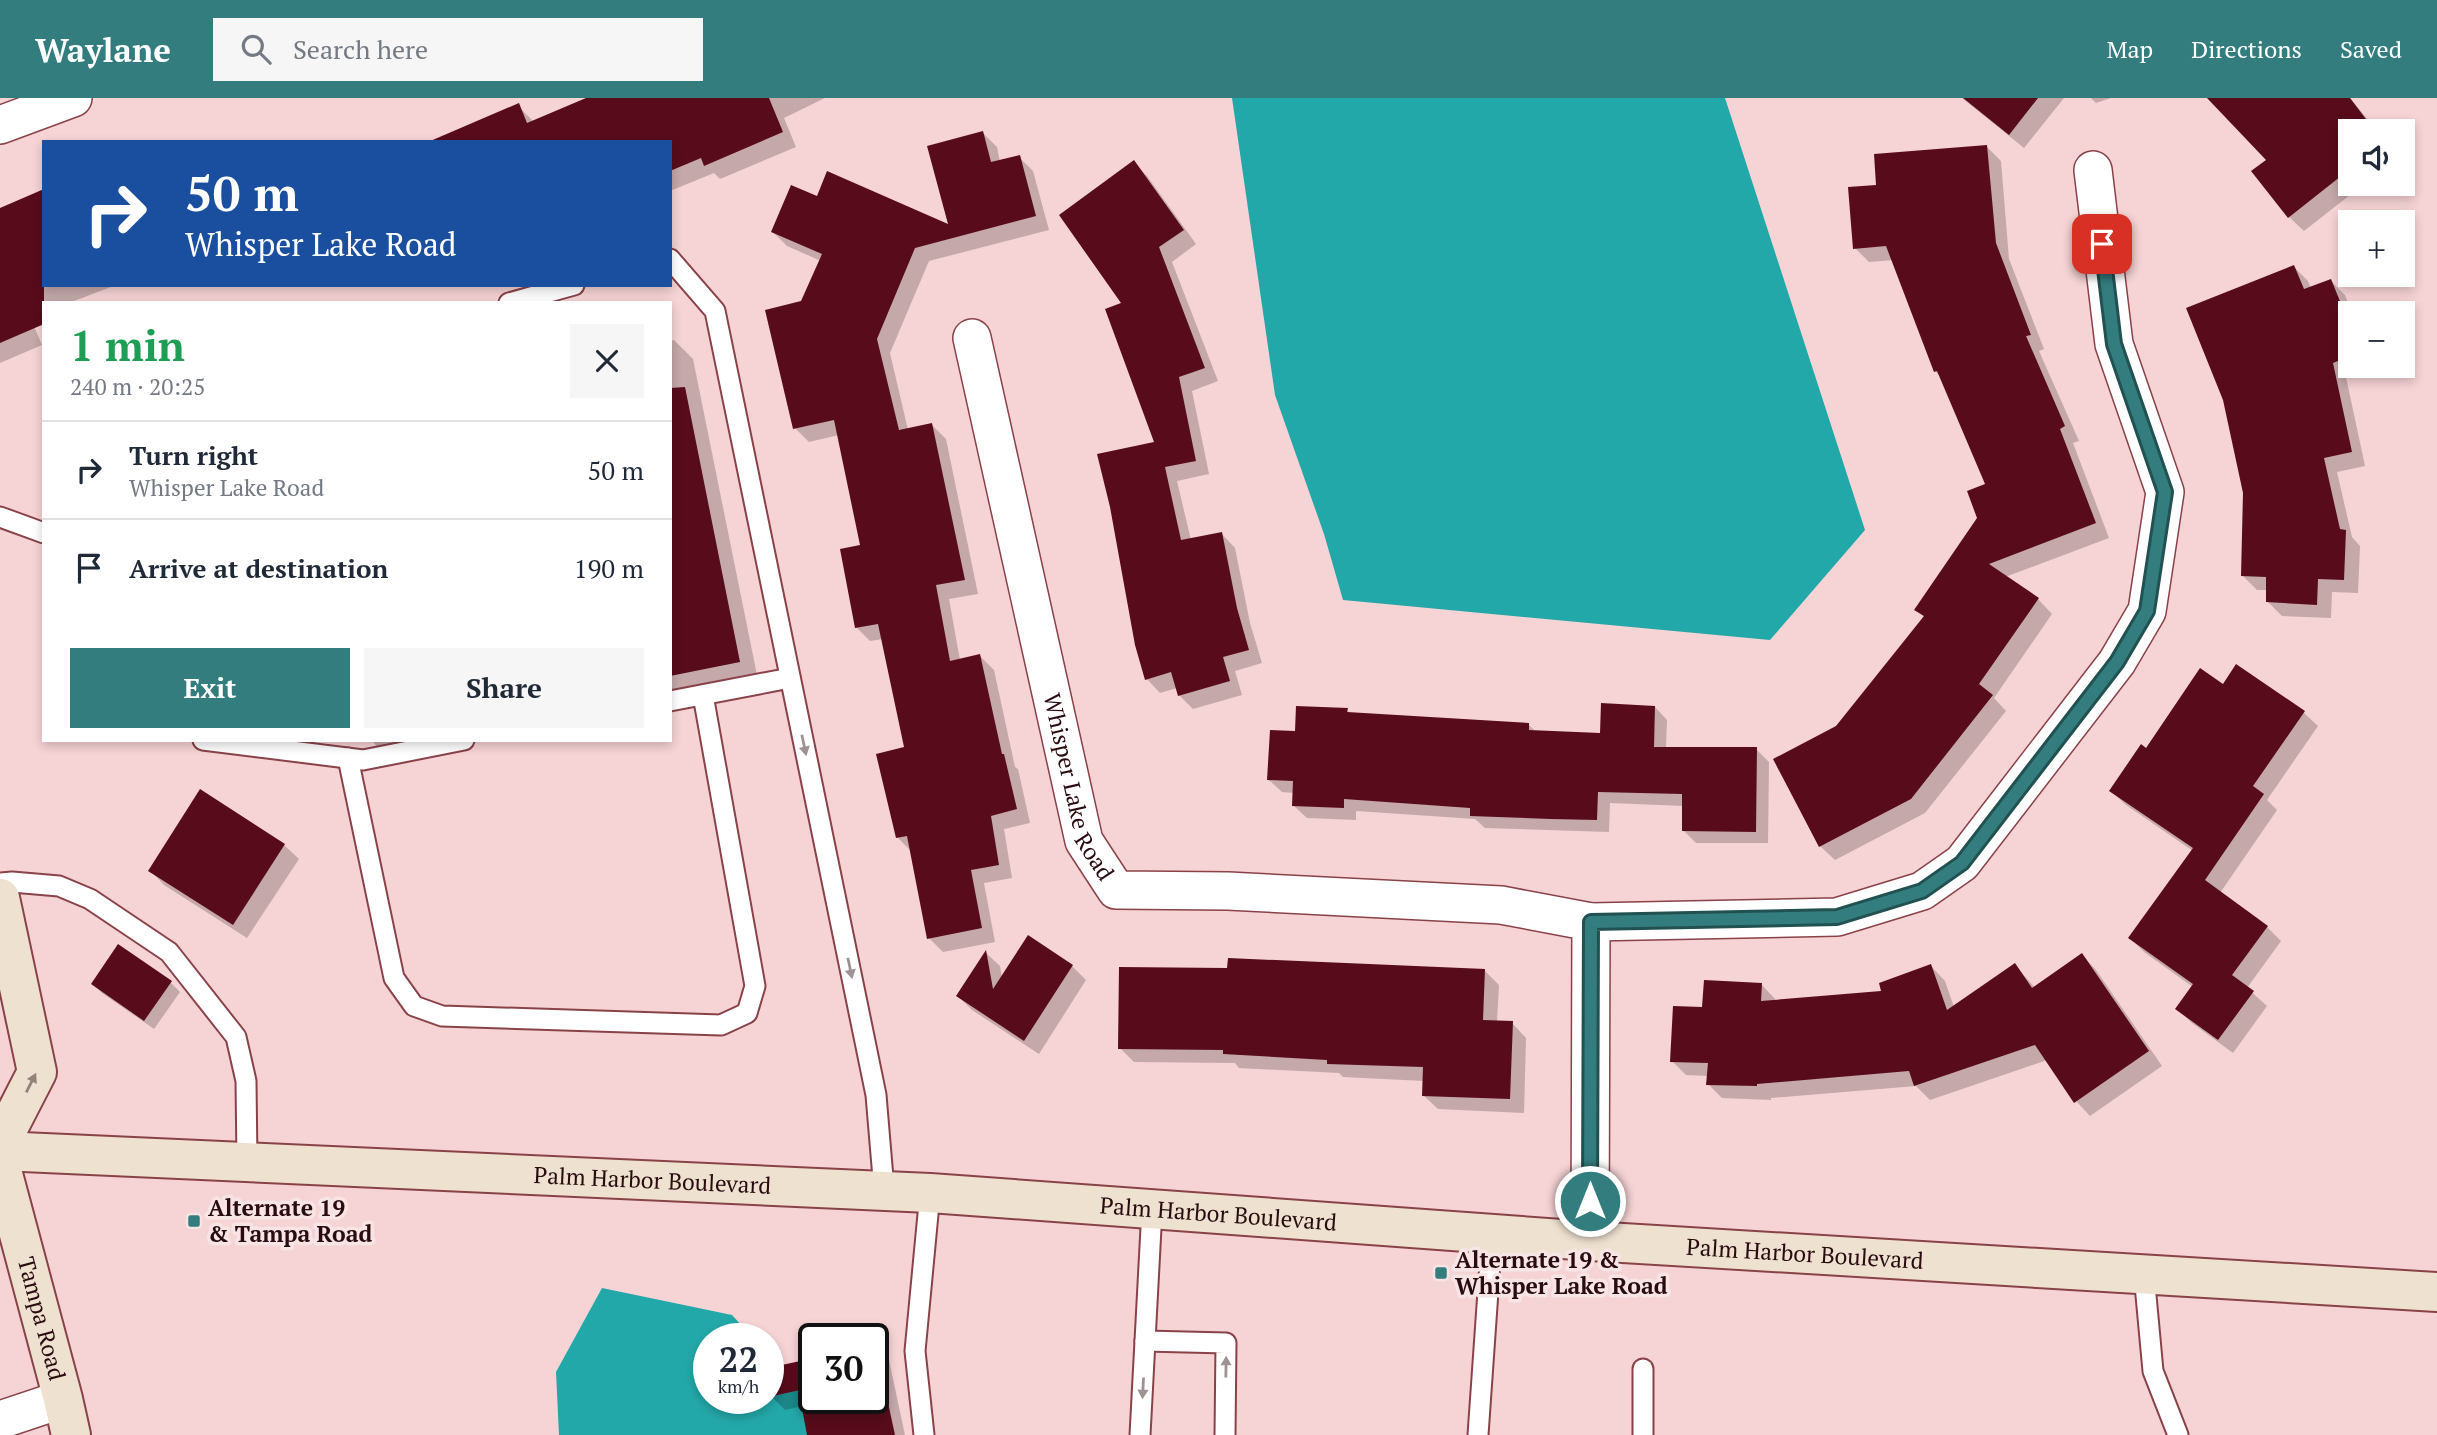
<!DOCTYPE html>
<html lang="en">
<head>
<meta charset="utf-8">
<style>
	:root { --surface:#fff; --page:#f6f6f7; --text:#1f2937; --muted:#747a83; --line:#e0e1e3; --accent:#347d7e }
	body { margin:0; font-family:"PT Serif",serif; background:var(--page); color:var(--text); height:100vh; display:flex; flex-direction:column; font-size:26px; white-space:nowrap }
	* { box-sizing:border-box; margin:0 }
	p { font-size:23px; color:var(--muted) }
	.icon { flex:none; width:38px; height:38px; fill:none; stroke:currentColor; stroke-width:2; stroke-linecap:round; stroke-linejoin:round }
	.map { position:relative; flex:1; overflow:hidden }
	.side { position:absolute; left:42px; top:203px; width:630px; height:441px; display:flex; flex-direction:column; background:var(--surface); border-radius:0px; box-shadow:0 4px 10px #0003 }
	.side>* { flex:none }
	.banner { position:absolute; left:42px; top:42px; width:630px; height:147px; border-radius:0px; box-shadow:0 4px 10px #0003; background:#1a4fa0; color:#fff; overflow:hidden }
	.controls { position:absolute; left:2338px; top:21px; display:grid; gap:14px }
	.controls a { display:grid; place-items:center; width:77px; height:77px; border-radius:0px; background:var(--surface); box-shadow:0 4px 10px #0003; font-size:35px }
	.speed { position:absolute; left:693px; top:1225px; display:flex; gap:14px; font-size:35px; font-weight:700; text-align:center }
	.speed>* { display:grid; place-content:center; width:91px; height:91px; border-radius:50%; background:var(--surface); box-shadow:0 4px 10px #0003; line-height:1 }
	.speed small { font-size:18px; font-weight:400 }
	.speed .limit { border:4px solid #111; border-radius:10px; background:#fff; color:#111 }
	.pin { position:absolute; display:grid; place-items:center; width:60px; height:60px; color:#fff; margin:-30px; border-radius:14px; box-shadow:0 4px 10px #0006 }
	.me { position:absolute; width:77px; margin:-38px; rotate:0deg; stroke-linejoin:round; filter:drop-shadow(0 0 5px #0008) }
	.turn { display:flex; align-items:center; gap:24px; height:147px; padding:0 28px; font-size:32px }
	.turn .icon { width:91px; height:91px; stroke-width:2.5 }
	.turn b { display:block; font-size:49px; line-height:60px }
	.round { display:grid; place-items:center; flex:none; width:74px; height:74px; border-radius:0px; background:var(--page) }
	.headline { display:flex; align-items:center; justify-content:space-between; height:119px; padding:0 28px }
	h1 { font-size:42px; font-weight:600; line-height:52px; color:#1e9e55 }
	.action { display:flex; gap:14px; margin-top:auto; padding:14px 28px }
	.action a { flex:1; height:80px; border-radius:0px; background:var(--accent); color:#fff; font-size:28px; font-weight:600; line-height:80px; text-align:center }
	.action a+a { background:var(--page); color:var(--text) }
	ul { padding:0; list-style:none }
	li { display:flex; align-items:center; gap:21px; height:98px; padding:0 28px; border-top:2px solid var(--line) }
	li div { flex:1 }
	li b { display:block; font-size:26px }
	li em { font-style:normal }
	header { display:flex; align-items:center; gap:42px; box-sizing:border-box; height:98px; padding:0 35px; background:var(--accent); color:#fff }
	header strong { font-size:33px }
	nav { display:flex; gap:38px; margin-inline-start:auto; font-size:24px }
	.search { width:490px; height:63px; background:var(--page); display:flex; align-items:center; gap:18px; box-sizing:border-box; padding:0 24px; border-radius:0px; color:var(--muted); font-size:26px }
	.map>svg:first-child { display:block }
	.water { fill:#23a8a9 }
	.shadow { fill:#0003 }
	.building { fill:#580c1b }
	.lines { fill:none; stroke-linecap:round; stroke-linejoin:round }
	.lane-casing { stroke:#894248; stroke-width:23 }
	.street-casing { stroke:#894248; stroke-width:40 }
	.secondary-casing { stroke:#894248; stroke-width:42 }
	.lane { stroke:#fff; stroke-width:19 }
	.street { stroke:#fff; stroke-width:37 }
	.secondary { stroke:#eee1cf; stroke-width:38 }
	.oneway { fill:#9f9293 }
	.oneway2 { fill:#968179 }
	.route-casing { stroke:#225152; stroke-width:18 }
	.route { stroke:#347d7e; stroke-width:12 }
	.poi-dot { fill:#347d7e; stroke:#f7e5e6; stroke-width:2.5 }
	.labels { text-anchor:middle; stroke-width:7; stroke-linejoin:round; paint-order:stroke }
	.street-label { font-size:23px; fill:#2a0c10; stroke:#f7e5e6 }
	.poi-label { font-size:23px; font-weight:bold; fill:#2a0c10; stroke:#f7e5e6; text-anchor:start }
</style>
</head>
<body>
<header>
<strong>Waylane</strong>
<div class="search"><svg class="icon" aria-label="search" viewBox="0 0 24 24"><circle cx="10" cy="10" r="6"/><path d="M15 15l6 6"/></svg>Search here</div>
<nav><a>Map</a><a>Directions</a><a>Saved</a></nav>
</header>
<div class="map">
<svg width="2437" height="1337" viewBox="0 0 2437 1337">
	<rect width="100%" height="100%" fill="#f6d3d5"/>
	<g class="water">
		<polygon points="1232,0 1725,0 1865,432 1770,542 1343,502 1324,436 1275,297"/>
		<polygon points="602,1190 732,1217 754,1241 709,1241 709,1300 768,1300 768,1257 803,1295 812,1337 559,1337 556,1274"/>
	</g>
	<g class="shadow">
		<polygon points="591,0 825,0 784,20 796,49 720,81 714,75 670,93 670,44 444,44 518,8 534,24"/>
		<polygon points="1962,0 2064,0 2024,50"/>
		<polygon points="2091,0 2111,0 2096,5"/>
		<polygon points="2210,0 2350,0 2377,33 2350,33 2350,86 2364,86 2304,133 2289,119 2268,62"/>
		<polygon points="983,35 997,49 1000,64 1019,59 1033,73 1049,132 929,163 890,255 908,332 932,327 946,341 978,496 949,501 960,562 980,558 994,572 1015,669 1018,671 1030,725 1004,731 1012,780 984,785 995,844 943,854 929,840 912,754 898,740 906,650 883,541 870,543 856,529 862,448 839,337 809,344 795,330 803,205 821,163 787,148 773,134 818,100 950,129"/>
		<polygon points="1987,49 2001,63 2009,161 2044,251 2039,253 2079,343 2073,345 2109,440 2005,479 2038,501 2052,516 1994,600 2006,613 1925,715 1835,762 1820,748 1837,630 1925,520 1917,512 1979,420 1987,387 1941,279 1935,273 1894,162 1869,164 1855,150 1878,88"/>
		<polygon points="1134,65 1147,78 1196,146 1172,164 1218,283 1192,293 1209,376 1177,383 1191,442 1222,436 1235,450 1250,525 1262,565 1235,573 1242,597 1193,611 1180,598 1177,590 1160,595 1147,581 1156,346 1124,206"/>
		<polygon points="0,113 44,187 116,187 69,205 44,205 30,219 42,247 0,265"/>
		<polygon points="2294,169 2308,183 2311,190 2331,183 2345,197 2352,215 2350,215 2350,268 2374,268 2346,279 2365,368 2337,374 2352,439 2360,448 2358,495 2332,494 2331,520 2282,518 2267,503 2268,492 2257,492 2242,477"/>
		<polygon points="674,242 693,261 758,582 670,599 670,243"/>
		<polygon points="2223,588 2303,614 2318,628 2267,702 2277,712 2220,795 2267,829 2281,843 2247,890 2267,908 2233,955 2192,925 2177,911 2193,889 2144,854 2130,840 2193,753 2126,707 2111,693 2147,652"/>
		<polygon points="1655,609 1667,622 1666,651 1756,651 1769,664 1768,745 1696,745 1683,732 1684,708 1610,705 1609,734 1485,730 1475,721 1356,713 1356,722 1307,720 1294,708 1295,695 1282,694 1269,682 1297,635 1347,612 1351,616 1528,626 1536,634 1602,636"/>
		<polygon points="371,642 452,642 384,656"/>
		<polygon points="201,693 284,747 299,761 247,840 164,787 150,772"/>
		<polygon points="986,855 1000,868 1002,880 1072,868 1086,882 1039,956 972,912 958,898"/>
		<polygon points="2082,857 2096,872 2162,968 2090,1018 2076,1003 2047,962 1930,1002 1916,988 1771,1000 1771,1002 1722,1000 1708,986 1709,978 1686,977 1672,963 1704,910 1761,886 1775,901 1775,903 1884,894 1931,868 1945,883 1954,909 2015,867 2035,890"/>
		<polygon points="1484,872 1499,887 1497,924 1512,925 1526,940 1524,1015 1438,1011 1423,997 1424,983 1343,979 1339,975 1239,970 1235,965 1134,964 1120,950"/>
		<polygon points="170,884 180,894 154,931 102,895 93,886"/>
		<polygon points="873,1249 889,1262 905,1337 809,1337 803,1308 785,1312 771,1298 814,1262 814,1300 873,1300"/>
	</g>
	<g class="building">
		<polygon points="586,0 769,0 783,34 704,68 701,60 670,73 670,44 428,44 519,5 527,25"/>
		<polygon points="1963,0 2038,0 2009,37"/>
		<polygon points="2207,0 2350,0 2375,33 2350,33 2350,71 2288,120 2251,73 2266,62"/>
		<polygon points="983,33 991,64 1020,57 1036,118 915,150 877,241 899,332 932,325 965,482 936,487 950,563 980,556 1002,656 1004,656 1017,711 991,718 999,767 971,772 982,830 927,841 907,738 896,740 876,656 904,649 878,526 855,530 840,451 860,447 834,322 793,331 765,212 801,203 822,156 771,134 791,87 817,98 827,73 948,126 927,48"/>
		<polygon points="1987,47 1996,145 2031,237 2026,238 2065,328 2060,331 2096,425 1989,466 2039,500 1979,586 1993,597 1911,701 1819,749 1773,661 1836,628 1924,518 1914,512 1977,420 1967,393 1985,386 1937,273 1934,274 1886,148 1853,151 1848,89 1876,87 1874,56"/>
		<polygon points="1134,62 1184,132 1159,149 1205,270 1179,279 1196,363 1165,369 1181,442 1222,434 1237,510 1249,552 1223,559 1230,583 1178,598 1171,574 1145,582 1135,547 1110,409 1097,356 1154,344 1105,211 1121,205 1059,117"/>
		<polygon points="44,91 44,226 0,245 0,110"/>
		<polygon points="2294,167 2304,191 2331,181 2350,228 2350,258 2333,265 2352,354 2324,360 2340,431 2346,432 2344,482 2318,481 2317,507 2266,504 2266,479 2241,478 2243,395 2223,302 2186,210"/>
		<polygon points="685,289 740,564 670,578 670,290"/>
		<polygon points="2236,566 2305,613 2253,688 2264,696 2205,782 2268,828 2232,877 2254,893 2218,942 2175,911 2193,886 2128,840 2193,750 2109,693 2141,646 2146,650 2200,570 2223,586"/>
		<polygon points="1601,605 1655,608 1654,649 1757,649 1756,734 1682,733 1682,696 1598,694 1597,722 1551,721 1470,718 1470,710 1344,701 1344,710 1292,708 1293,683 1267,682 1270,632 1295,633 1296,608 1348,610 1347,614 1529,625 1529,632 1600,635"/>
		<polygon points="200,691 285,746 233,827 148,773"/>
		<polygon points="1028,837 1073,867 1024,943 956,898 986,852 993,891"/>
		<polygon points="118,846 172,883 144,923 91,886"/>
		<polygon points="2082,855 2149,953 2074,1005 2035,947 1914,988 1909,973 1757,986 1757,988 1706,987 1708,965 1670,964 1673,908 1702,909 1704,882 1762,885 1761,903 1881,893 1879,885 1931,866 1947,912 2015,865 2032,890"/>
		<polygon points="1228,860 1485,871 1483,922 1513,923 1510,1001 1422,998 1423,969 1327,966 1327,962 1223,956 1223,952 1118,951 1119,869 1227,870"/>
		<polygon points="814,1260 814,1289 768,1299 768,1270"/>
		<polygon points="800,1300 887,1300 895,1337 807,1337"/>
	</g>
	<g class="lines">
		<defs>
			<g id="lane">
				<polyline points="670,161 715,213 876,997 884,1092"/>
				<polyline points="509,205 574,187"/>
				<polyline points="0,419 44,435"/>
				<polyline points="670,603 790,580"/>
				<polyline points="203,642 363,662 464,642"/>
				<polyline points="348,660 394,880 414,908 442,918 721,927 747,915 755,888 703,597"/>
				<polyline points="0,785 12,784 59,788 90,801 169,854 236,939 246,983 247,1064"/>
				<polyline points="2144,1176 2153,1273 2178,1337"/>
				<polyline points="1145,1243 1226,1245 1225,1337"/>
				<polyline points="1643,1271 1643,1337"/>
				<polyline points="924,1337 915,1253 930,1095"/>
				<polyline points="1140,1337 1152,1111"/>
				<polyline points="1478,1337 1492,1136"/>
			</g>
			<g id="street">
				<polyline points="0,27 73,0"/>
				<path id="s1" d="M 972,240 L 1084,743 L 1116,792 L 1228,793 L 1501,807 L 1591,824 L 1837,819 L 1922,793 L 1962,765 L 2117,564 L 2147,513 L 2165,394 L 2114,246 L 2093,72"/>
				<polyline points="1590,1143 1591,824"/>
				<polyline points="0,1322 63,1301"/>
			</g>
			<g id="secondary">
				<polyline points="0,800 37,974 0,1046"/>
				<path id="s2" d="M 0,1053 L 930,1095 L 1590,1143 L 2437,1194"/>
				<path id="s3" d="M 0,1065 L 63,1301 L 71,1337"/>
			</g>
		</defs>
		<use href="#lane" class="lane-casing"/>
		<use href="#street" class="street-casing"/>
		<use href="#secondary" class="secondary-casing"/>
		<use href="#lane" class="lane"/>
		<use href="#street" class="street"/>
		<use href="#secondary" class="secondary"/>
	</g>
	<defs><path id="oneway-solid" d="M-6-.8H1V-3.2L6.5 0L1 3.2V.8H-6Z" transform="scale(1.75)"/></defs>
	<g class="oneway">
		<use href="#oneway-solid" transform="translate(804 647) rotate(78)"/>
		<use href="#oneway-solid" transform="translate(850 870) rotate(78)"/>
		<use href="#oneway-solid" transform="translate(1226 1269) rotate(-89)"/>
		<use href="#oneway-solid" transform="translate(1143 1290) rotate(93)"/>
	</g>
	<use class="oneway2" href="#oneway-solid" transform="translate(31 985) rotate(-63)"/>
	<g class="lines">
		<defs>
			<polyline id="route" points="1590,1103 1591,824 1837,819 1922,793 1962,765 2117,564 2147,513 2165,394 2114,246 2102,146"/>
		</defs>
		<use href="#route" class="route-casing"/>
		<use href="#route" class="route"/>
	</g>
	<g class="poi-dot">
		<rect x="187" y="1116" width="14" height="14" rx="3.5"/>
		<rect x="1434" y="1168" width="14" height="14" rx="3.5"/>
	</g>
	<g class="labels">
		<g class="street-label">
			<text dy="8" stroke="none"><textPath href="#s1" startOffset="462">Whisper Lake Road</textPath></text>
			<text dy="8" stroke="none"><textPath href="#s2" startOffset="653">Palm Harbor Boulevard</textPath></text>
			<text dy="8" stroke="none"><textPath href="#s2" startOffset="1220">Palm Harbor Boulevard</textPath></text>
			<text dy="8" stroke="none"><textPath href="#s2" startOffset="1808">Palm Harbor Boulevard</textPath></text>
			<text dy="8" stroke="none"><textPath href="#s3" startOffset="161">Tampa Road</textPath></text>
		</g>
		<g class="poi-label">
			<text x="208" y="1118">Alternate 19<tspan x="208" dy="26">&amp; Tampa Road</tspan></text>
			<text x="1455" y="1170">Alternate 19 &amp;<tspan x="1455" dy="26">Whisper Lake Road</tspan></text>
		</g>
	</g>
</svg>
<div class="controls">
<a><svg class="icon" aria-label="sound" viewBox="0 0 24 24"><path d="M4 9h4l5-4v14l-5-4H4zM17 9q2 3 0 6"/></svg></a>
<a>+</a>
<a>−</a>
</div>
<div class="speed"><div>22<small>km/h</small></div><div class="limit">30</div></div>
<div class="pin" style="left:2102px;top:146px;background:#d93025"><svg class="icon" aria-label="arrive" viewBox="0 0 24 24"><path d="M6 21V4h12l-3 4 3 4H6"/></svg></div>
<svg class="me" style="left:1590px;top:1103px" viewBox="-20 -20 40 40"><circle r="17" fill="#347d7e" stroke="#fff" stroke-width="3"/><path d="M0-11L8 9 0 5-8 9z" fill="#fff"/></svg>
<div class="banner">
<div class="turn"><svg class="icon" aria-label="right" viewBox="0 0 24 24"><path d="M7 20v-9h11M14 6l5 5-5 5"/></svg><div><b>50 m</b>Whisper Lake Road</div></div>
</div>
<section class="side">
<div class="headline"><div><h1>1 min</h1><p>240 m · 20:25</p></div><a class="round"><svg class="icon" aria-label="close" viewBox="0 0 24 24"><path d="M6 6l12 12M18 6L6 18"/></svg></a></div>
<ul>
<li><svg class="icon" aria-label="right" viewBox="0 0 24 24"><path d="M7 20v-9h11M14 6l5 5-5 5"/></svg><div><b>Turn right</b><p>Whisper Lake Road</p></div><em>50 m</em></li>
<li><svg class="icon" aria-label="arrive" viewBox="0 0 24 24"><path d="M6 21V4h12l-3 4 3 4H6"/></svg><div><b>Arrive at destination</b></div><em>190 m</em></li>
</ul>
<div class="action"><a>Exit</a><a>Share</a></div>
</section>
</div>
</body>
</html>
